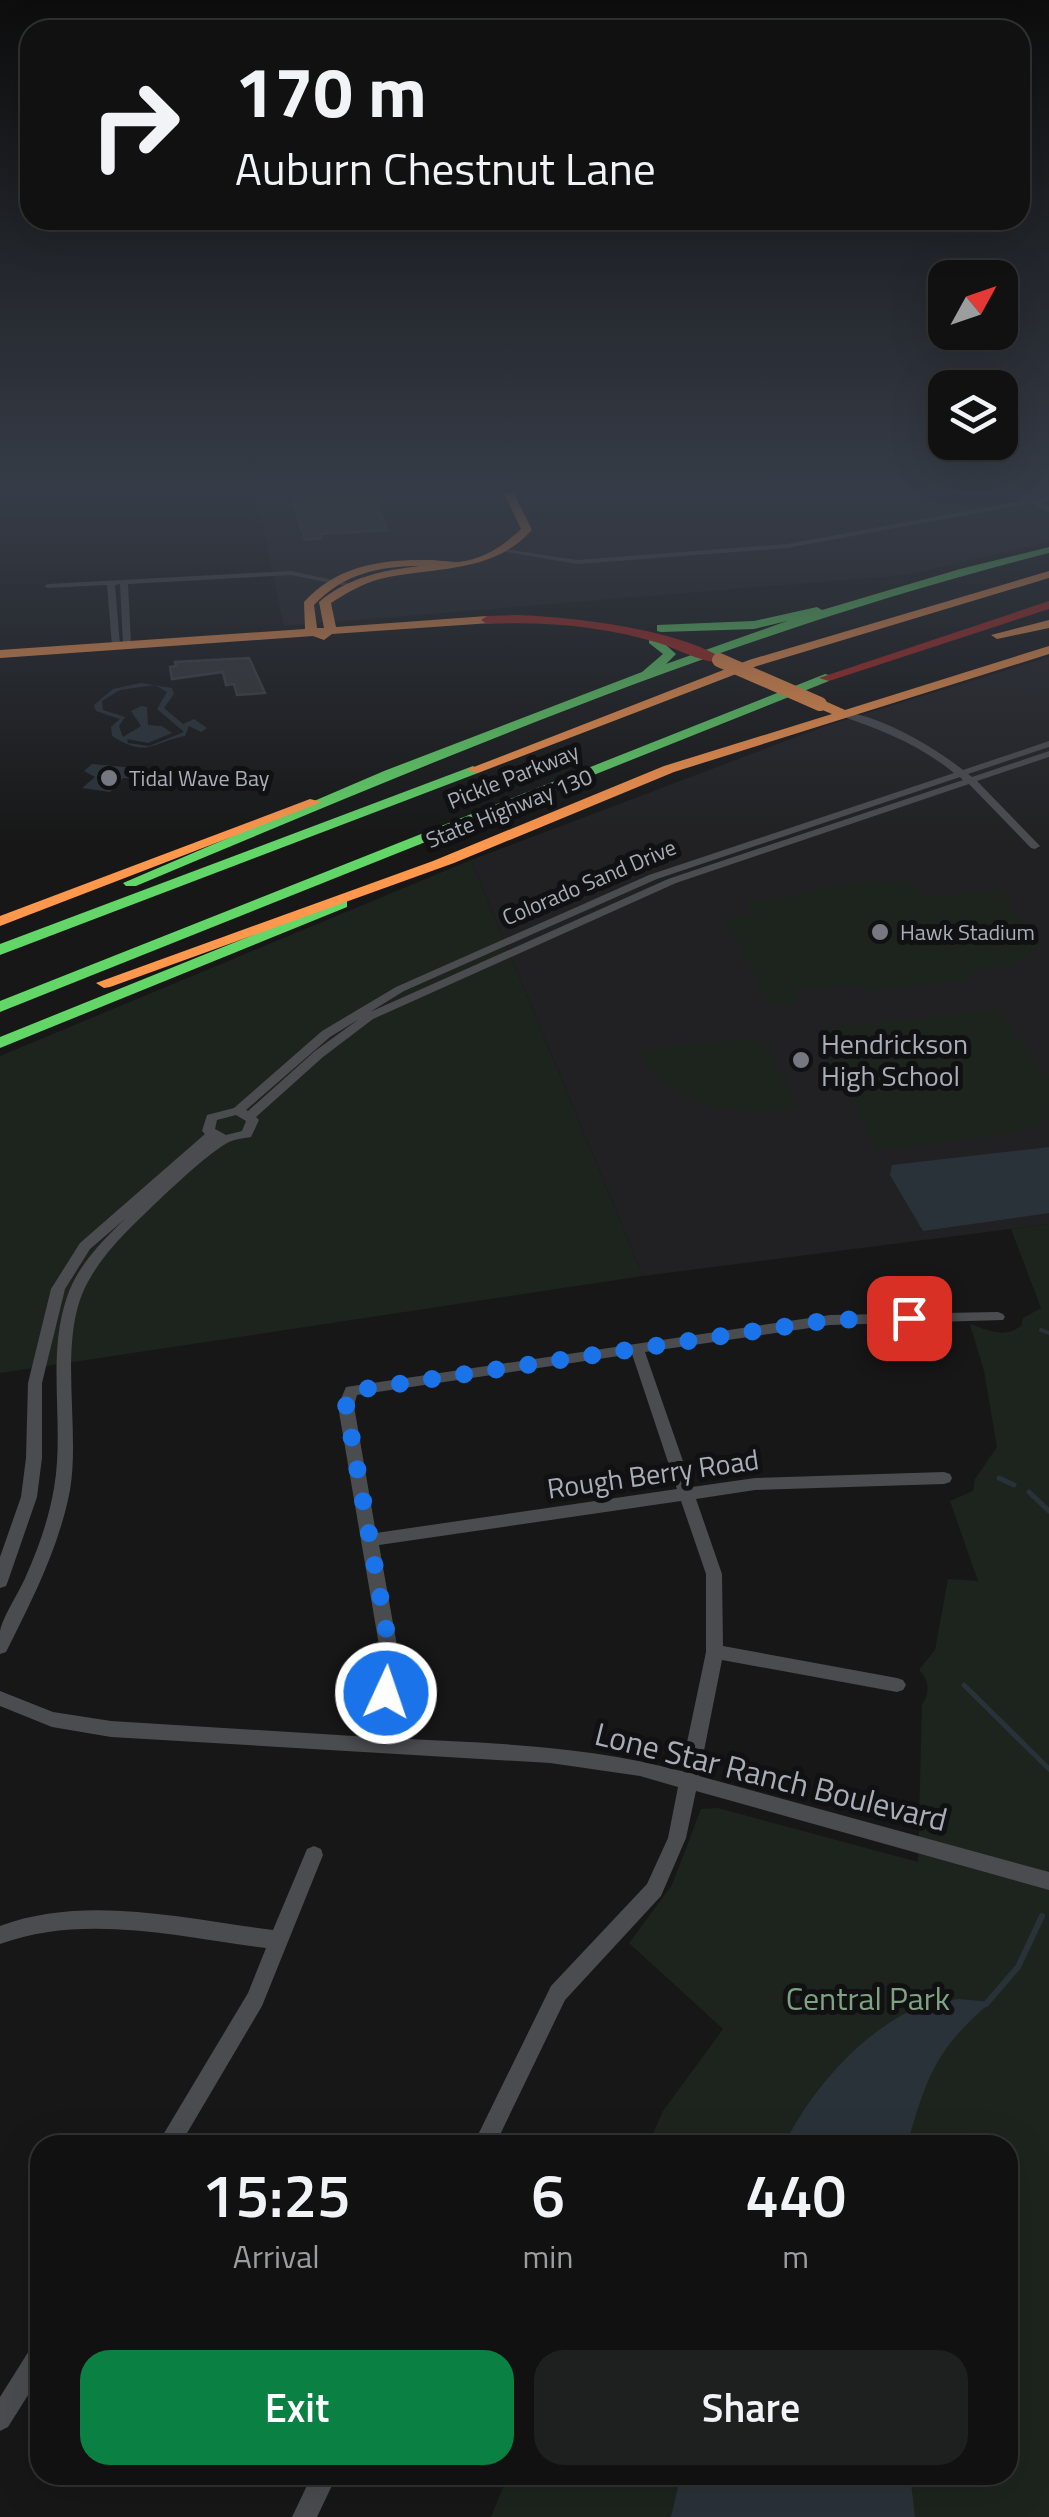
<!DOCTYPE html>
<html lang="en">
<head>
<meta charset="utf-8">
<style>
	:root { --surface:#111; --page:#1e1f1f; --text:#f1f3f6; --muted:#9c9d9f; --line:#303131; --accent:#0b8043 }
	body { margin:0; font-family:"Titillium Web",sans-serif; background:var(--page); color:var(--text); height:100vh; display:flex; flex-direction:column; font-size:38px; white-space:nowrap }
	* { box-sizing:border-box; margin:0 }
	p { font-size:32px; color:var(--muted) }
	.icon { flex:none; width:55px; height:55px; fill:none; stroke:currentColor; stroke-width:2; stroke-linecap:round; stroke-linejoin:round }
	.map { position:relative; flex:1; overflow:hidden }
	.panel { position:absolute; left:30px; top:2135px; width:988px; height:350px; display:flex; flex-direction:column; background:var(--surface); border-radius:30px; box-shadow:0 10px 40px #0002,0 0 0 2px var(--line) }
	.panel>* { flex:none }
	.top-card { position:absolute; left:20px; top:20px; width:1010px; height:210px; border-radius:30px; box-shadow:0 10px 40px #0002,0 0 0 2px var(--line); background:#111; color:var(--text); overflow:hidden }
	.needle { width:65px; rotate:50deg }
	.buttons { position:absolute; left:928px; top:260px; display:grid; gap:20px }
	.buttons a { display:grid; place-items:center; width:90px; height:90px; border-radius:20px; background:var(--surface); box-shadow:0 10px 40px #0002,0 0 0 2px var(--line); font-size:50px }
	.pin { position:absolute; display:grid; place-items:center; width:85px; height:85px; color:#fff; margin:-42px; border-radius:20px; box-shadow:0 5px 15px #0006 }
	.me { position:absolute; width:110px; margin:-55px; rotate:3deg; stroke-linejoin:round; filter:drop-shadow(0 0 8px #0008) }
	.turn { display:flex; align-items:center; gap:35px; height:210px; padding:0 50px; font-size:45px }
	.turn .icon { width:130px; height:130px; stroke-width:2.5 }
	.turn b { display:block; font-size:70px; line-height:85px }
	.eta { display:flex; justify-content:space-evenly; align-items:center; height:170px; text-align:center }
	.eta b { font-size:60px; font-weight:600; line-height:70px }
	.action { display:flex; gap:20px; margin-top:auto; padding:20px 50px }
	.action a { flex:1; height:115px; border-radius:30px; background:var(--accent); color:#fff; font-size:40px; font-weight:600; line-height:115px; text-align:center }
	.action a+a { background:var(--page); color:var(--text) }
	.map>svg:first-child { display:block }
	.built { fill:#212123 }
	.green { fill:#1d241e }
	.water { fill:#2a3239; fill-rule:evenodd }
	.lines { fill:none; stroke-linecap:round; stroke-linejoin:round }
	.stream-far2 { stroke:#2a3239; stroke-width:4 }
	.stream-far1 { stroke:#2a3239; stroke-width:5 }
	.stream { stroke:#2a3239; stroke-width:6 }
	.building { fill:#353536; stroke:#3f4043; stroke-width:2.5 }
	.street { fill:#4b4c50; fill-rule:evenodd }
	.fast { fill:#63d668; fill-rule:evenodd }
	.slow { fill:#ff974d; fill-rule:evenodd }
	.jam { fill:#b3261e; fill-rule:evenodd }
	.slow-bridge { stroke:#ff974d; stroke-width:14 }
	.route { stroke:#1a73e8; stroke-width:18; stroke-dasharray:0 32.4 }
	.poi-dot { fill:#757880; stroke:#111113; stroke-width:4 }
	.labels { text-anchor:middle; stroke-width:10; stroke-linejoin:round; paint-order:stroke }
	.far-street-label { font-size:22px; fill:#a8adb8; stroke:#111113 }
	.far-poi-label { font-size:22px; fill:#a8adb8; stroke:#111113; text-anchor:start }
	.poi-label { font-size:28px; fill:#a8adb8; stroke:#111113; text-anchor:start }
	.street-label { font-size:28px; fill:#a8adb8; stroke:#111113 }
	.near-street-label { font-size:32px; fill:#a8adb8; stroke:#111113 }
	.near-park-label { font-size:32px; fill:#7fa381; stroke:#111113 }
</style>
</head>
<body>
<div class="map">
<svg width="1049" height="2517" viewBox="0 0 1049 2517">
	<rect width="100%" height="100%" fill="#171717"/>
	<g class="built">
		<polygon points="256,493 1049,493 1049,542 905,575 284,626"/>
		<polygon points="1049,657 1049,1224 643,1276 471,860 823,727"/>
	</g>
	<g class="green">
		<polygon points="471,860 643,1276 0,1373 0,1056"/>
		<polygon points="868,880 871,883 909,880 924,897 1000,890 1039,946 1014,964 968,972 972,979 865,991 861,985 793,989 799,1002 769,1006 724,918 753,915 746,903"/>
		<polygon points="998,1009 1049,1079 1049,1117 1030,1129 1011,1134 878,1150 817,1041 829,1028"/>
		<path d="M 744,1038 L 767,1046 L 799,1109 C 736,1116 671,1110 638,1050 Z"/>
		<path d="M 1049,1224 L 1049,2517 L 491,2517 L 508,2475 L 1008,2475 L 1008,2145 L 648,2145 L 663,2111 L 723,2029 L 629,1943 L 672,1885 L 701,1809 L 718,1808 L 918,1862 L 922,1705 C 930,1692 930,1681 919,1670 L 935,1650 L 948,1579 L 978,1581 L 950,1501 L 973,1491 L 975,1479 L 997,1447 L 984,1371 L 970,1324 C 990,1330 1002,1339 1021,1326 L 1023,1318 L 1041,1308 L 1011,1229 Z"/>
	</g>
	<g class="water">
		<path d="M 141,683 L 172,688 L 174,694 L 164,708 L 183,724 L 194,719 L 207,728 L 201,732 L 189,726 L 185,736 C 150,743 148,758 112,736 L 111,727 L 120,719 L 96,711 L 94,705 L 113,689 ZM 155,685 L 167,692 L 157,709 L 184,732 L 149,746 L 128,743 L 127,739 L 148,743 L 172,733 L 162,726 L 148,725 L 147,707 L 141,706 L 131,711 L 141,726 L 123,737 L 119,726 L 125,717 L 103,710 L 102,701 L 120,690 Z"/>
		<polygon points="92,764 169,771 147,780 123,778 110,792 82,788 95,777 84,771"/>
		<polygon points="1049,1147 1049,1213 923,1231 890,1175 892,1165"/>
		<path d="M 958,1999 L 991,2002 C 935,2050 927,2076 907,2145 L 784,2145 C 810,2092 858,2036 912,2010 C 925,2003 944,2002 958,1999 Z"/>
		<polygon points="681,2475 910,2475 915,2517 671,2517"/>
	</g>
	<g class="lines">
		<polyline class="stream-far2" points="1041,1330 1049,1333"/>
		<g class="stream-far1">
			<polyline points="999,1478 1014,1485"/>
			<polyline points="1029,1492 1049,1511"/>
			<polyline points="964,1685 1049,1769"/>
		</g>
		<polyline class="stream" points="986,2004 1018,1967 1042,1916"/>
	</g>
	<g class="building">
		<polygon points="291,493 373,493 387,530 320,534 322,538 305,540"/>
		<polygon points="249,658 265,693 237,695 234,684 226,685 223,672 172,679 170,667 176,666 175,662"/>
	</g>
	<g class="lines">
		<g class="street">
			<polygon points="1015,493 1024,493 1034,499 1049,496 1049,500 1040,502 1049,507 1049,512 1032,503 787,548 577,564 500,551 504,549 577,560 787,544 1026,500"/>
			<polygon points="291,571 351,584 347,586 291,575 128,584 131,644 127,647 123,644 120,584 115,585 120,645 116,648 112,645 107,585 48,588 44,586 48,584"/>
			<path d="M 838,711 C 878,714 931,745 963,770 L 1049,741 L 1049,747 L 968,774 L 972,777 L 1049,751 L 1049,757 L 977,781 L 1040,846 L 1035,849 L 1031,848 L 969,784 L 676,883 L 373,1019 L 323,1057 L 256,1117 L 259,1120 L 251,1137 C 245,1138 236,1139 229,1142 C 211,1151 175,1185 159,1200 C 134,1224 106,1249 89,1280 C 56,1336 81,1426 70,1490 C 59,1548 32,1600 6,1652 L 0,1654 C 0,1647 0,1638 0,1631 C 3,1616 20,1591 26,1576 C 39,1547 49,1518 54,1488 C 65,1425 46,1358 67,1297 C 77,1266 103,1240 126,1218 L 90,1249 L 65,1289 L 42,1383 L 42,1458 L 37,1497 L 8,1581 L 6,1586 L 0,1588 L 0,1557 L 21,1497 L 26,1458 L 28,1383 L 51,1289 L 80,1243 L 205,1134 L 202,1131 L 207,1115 L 234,1108 L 322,1031 L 396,987 L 649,875 L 954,773 C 920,745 880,729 838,715 ZM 960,777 L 963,780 L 668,879 L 370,1012 L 404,991 L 657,879 ZM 359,1019 L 315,1051 L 248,1111 L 246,1110 L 330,1037 ZM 236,1115 L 246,1121 L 242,1131 L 226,1135 L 215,1129 L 217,1120 Z"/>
			<path d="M 998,1312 L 1003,1314 L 1005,1317 L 1003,1320 L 830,1325 L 645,1352 L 692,1487 L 755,1478 L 944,1472 L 950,1474 L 952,1478 L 950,1482 L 944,1484 L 755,1490 L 696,1499 L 722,1574 L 723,1646 L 897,1678 L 903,1680 L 906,1685 L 903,1690 L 897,1692 L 722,1660 L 699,1776 L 1049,1872 L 1049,1890 L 696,1791 L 686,1838 L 661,1896 L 565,2000 L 495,2145 L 473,2145 L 551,1986 L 647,1884 L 668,1838 L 678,1787 L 640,1776 L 550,1763 L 111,1737 L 52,1727 L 0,1706 L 0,1691 L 53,1712 L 111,1721 L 370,1737 L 380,1651 L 338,1406 L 346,1387 L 830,1315 ZM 632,1354 L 677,1489 L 376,1533 L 354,1406 L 357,1395 ZM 681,1501 L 706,1574 L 706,1652 L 681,1771 C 586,1745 486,1743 388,1738 L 398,1651 L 379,1545 Z"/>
			<path d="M 314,1846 L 321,1849 L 323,1855 L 262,2006 L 180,2145 L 157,2145 L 248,1993 L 266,1948 C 180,1937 84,1913 0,1944 L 0,1926 C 86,1894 185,1919 273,1930 L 307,1849 Z"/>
			<polygon points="40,2342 40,2376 8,2427 0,2431 0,2397 32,2346"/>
			<polygon points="312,2475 337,2475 317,2517 292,2517"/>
		</g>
		<g class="fast">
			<path d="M 1049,547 L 1049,553 C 734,632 435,761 136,886 L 126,886 L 123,883 L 384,771 L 642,672 L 663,654 L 649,643 L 649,637 L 657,637 L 676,654 L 666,664 L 787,621 L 754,629 L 661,632 L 657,631 L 657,625 L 754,621 L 817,607 L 822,610 L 960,569 Z"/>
			<polygon points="825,674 829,675 829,681 0,1012 0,1001"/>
			<polygon points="473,766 480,770 478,773 0,955 0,944"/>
			<polygon points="342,899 347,901 347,907 0,1048 0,1037"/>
		</g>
		<g class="slow">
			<path d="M 504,493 L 514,493 L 532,530 C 491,575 435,566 380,579 C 361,584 347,593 331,603 L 336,627 L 487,616 L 493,620 L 491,623 L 332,634 L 324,640 L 313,636 L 0,658 L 0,650 L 305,629 L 304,602 C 337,566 380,559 428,560 C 438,560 450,562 459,562 C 484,559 503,546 521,529 ZM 420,566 C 384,570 348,577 319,602 L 324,628 L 317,628 L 314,605 C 343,574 379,566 420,566 Z"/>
			<polygon points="1049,571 1049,578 757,666 478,773 466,770 749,660"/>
			<polygon points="1049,620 1049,628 997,639 991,635"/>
			<polygon points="1049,646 1049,654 674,772 454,863 110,987 104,988 96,983 433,861 664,766 832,714 815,707 815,701 825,701 845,710"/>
			<polygon points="310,799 322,802 0,926 0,916"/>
		</g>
		<g class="jam">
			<polygon points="1049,601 1049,609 829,681 819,678"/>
			<path d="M 517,615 C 572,617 680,629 725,660 C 711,668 676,648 659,643 C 603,626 545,621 487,624 L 481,620 L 487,616 Z"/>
		</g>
		<polyline class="slow-bridge" points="719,660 820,704"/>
	</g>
	<linearGradient id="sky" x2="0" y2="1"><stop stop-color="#0d0d0d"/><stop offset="0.58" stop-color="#363c47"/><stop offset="1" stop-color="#363c47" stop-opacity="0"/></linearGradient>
	<rect width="1049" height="846" fill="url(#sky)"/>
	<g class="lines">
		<polyline class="route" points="386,1693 390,1651 346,1406 351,1391 830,1320 909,1318"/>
	</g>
	<g class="poi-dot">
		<circle cx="109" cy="778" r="10"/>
		<circle cx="880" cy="932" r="10"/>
		<circle cx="801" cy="1060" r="10"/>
	</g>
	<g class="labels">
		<g class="far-street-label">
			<text transform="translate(513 776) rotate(-22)" y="8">Pickle Parkway</text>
			<text transform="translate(509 808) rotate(-22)" y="8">State Highway 130</text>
			<text transform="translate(589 882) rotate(-23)" y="8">Colorado Sand Drive</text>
		</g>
		<g class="far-poi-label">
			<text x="129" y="786">Tidal Wave Bay</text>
			<text x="900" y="940">Hawk Stadium</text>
		</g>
		<g class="poi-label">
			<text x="821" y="1054">Hendrickson<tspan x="821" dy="32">High School</tspan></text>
		</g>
		<g class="street-label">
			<text transform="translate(653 1474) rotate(-8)" y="10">Rough Berry Road</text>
		</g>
		<g class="near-street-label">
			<text transform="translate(771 1777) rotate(14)" y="11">Lone Star Ranch Boulevard</text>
		</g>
		<g class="near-park-label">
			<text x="868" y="2010">Central Park</text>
		</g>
	</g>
</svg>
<div class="buttons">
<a><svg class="needle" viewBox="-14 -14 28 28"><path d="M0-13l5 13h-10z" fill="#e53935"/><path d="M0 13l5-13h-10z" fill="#9c9d9f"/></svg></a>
<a><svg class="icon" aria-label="layers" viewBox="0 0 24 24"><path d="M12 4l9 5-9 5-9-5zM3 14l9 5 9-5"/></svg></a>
</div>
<div class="pin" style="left:909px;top:1318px;background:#d93025"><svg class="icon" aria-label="arrive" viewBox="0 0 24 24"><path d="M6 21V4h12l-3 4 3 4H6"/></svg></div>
<svg class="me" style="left:386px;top:1693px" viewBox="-20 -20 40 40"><circle r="17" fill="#1a73e8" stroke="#fff" stroke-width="3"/><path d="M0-11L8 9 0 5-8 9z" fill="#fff"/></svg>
<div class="top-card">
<div class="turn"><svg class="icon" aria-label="right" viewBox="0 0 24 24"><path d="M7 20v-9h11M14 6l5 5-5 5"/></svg><div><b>170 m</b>Auburn Chestnut Lane</div></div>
</div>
<section class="panel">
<div class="eta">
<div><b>15:25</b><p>Arrival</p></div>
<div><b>6</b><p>min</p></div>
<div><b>440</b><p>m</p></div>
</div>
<div class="action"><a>Exit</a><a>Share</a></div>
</section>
</div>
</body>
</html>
